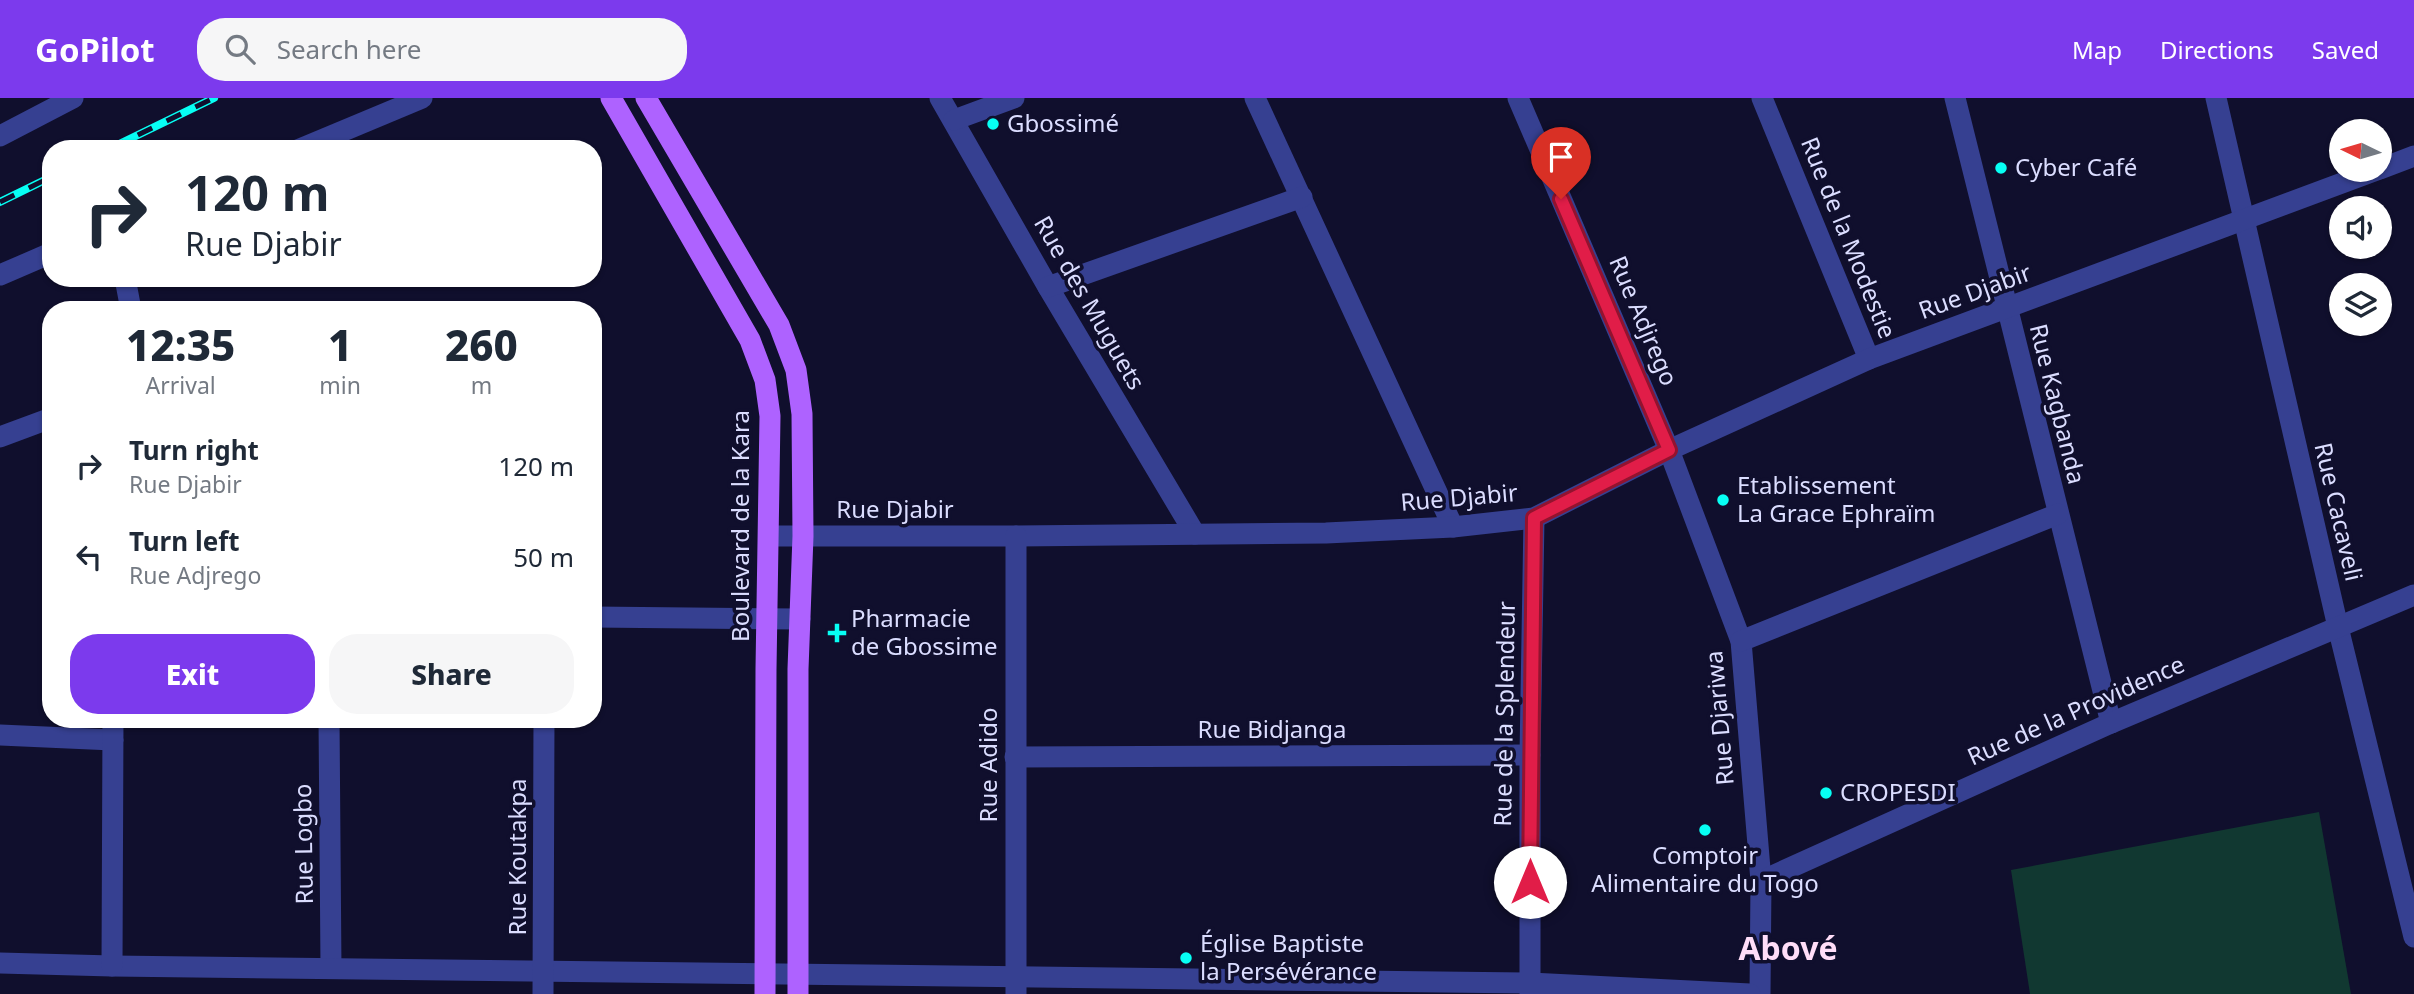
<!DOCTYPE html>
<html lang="en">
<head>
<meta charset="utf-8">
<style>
	:root { --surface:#fff; --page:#f6f6f7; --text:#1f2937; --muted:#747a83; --accent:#7c3aed }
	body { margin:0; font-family:"Noto Sans",sans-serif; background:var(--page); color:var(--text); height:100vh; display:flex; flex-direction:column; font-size:26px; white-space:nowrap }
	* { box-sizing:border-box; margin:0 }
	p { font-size:23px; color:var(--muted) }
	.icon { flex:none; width:38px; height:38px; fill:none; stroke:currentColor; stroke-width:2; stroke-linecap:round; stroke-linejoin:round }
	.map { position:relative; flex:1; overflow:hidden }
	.panel { position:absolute; left:42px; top:203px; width:560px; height:427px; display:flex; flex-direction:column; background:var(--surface); border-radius:28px; box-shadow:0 2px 5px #0004 }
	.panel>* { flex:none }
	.hud { position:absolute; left:42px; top:42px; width:560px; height:147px; border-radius:28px; box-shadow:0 2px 5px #0004; background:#fff; color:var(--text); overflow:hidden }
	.needle { width:46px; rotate:275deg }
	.buttons { position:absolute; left:2329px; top:21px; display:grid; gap:14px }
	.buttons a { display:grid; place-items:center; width:63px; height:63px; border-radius:50%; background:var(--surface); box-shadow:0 2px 5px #0004; font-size:35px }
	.pin { position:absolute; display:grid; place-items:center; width:60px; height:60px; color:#fff; margin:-72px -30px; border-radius:50% 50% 50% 0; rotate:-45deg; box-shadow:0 0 7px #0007 }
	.pin .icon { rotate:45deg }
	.me { position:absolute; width:77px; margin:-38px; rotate:0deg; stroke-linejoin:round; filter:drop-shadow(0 0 5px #0008) }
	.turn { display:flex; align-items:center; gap:24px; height:147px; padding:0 28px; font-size:32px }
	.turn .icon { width:91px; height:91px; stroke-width:2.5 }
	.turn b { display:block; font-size:49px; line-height:60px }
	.eta { display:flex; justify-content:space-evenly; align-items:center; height:119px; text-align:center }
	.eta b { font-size:42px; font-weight:800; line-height:49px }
	.cta { display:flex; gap:14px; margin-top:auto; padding:14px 28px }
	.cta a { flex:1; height:80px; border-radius:28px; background:var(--accent); color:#fff; font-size:28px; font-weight:800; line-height:80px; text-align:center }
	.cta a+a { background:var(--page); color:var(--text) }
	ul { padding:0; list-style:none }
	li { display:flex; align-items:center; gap:21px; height:91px; padding:0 28px }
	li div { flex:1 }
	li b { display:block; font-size:26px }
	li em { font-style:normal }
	header { display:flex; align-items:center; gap:42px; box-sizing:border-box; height:98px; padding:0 35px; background:var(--accent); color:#fff }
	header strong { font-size:33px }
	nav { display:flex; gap:38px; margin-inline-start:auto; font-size:24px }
	.search { width:490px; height:63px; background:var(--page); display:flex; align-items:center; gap:18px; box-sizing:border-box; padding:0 24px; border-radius:28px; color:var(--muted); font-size:26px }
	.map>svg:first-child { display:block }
	.green { fill:#113831 }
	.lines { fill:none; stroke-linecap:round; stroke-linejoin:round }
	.minor { stroke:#364091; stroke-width:21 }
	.major { stroke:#ae62ff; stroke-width:21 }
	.rail-casing { stroke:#07fff4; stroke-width:8 }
	.rail { stroke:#100f2d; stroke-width:5; stroke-dasharray:16; stroke-linecap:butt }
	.route-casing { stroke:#92132f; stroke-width:18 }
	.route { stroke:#e11d48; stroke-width:12 }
	.poi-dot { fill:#07fff4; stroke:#100f2d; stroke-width:2.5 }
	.labels { text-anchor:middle; stroke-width:7; stroke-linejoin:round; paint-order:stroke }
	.poi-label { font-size:24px; fill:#dbddff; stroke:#100f2d; text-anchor:start }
	.street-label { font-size:24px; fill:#dbddff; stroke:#100f2d }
	.district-label { font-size:32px; font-weight:bold; fill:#ffddf8; stroke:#100f2d }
</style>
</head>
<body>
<header>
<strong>GoPilot</strong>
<div class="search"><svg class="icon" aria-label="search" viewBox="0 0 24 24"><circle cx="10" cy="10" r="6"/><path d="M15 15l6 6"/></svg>Search here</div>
<nav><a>Map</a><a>Directions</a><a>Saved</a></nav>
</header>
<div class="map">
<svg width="2414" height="896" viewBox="0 0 2414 896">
	<rect width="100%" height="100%" fill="#100f2d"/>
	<polygon class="green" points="2319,714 2351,896 2030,896 2011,772"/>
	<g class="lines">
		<g class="minor">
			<polyline points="940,0 1048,189 1195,436"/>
			<polyline points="1255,0 1453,429"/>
			<polyline points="1518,0 1669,352 1741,543 1761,783 1760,896"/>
			<polyline points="1762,0 1869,261"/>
			<polyline points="1955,0 2111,625"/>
			<polyline points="2216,0 2338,529 2414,839"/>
			<polyline points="954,22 1014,0"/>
			<polyline points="0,38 73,0"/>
			<polyline points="300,51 422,0"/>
			<polyline points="2380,71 2414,58"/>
			<polyline points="0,177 51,155"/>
			<polyline points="125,180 131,212"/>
			<polyline points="1048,189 1302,99"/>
			<polyline points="0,339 51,320"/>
			<polyline points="769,438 1016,438 1326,435 1453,429 1534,420 1669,352 1869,261 2377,72"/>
			<polyline points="593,519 800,521"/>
			<polyline points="1741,543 2058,416"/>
			<polyline points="329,621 331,870"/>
			<polyline points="0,637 113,642"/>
			<polyline points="1015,659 1530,657"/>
			<polyline points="1761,783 2111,625 2414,497"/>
			<polyline points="0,865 112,868 1530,885 1750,896"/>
			<polyline points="112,868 113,621"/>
			<polyline points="543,896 544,621"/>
			<polyline points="1016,896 1016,438"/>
			<polyline points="1530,896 1530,657 1534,420"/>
		</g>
		<g class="major">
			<polyline points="611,0 750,242 765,282 770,318 766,571 765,896"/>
			<polyline points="646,0 779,227 796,272 802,316 803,438 798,571 798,896"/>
		</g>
		<defs>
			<g id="rail">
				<polyline points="109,51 214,0"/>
				<polyline points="0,104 51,79"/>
			</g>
		</defs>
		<use href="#rail" class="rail-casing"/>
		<use href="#rail" class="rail"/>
	</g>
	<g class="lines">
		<defs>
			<polyline id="route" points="1530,784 1534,420 1669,352 1561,101"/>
		</defs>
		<use href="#route" class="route-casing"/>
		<use href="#route" class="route"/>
	</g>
	<g class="poi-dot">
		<circle cx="993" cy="26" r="7"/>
		<circle cx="2001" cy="70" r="7"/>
		<circle cx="1723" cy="402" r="7"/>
		<path d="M833.5 524.5h7v7h7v7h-7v7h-7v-7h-7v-7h7z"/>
		<circle cx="1826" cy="695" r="7"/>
		<circle cx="1705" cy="732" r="7"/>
		<circle cx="1186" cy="860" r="7"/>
	</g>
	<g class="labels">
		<g class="poi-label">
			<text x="1007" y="34">Gbossimé</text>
			<text x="2015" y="78">Cyber Café</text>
			<text x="1737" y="396">Etablissement<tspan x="1737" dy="28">La Grace Ephraïm</tspan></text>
			<text x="851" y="529">Pharmacie<tspan x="851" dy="28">de Gbossime</tspan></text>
			<text x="1840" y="703">CROPESDI</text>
			<text x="1705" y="766" text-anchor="middle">Comptoir<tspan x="1705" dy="28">Alimentaire du Togo</tspan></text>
			<text x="1200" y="854">Église Baptiste<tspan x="1200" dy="28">la Persévérance</tspan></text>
		</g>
		<g class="street-label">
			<text transform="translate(1848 140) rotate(68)" y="8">Rue de la Modestie</text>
			<text transform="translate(1975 194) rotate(-20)" y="8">Rue Djabir</text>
			<text transform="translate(1089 205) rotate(60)" y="8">Rue des Muguets</text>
			<text transform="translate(1643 223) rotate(67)" y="8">Rue Adjrego</text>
			<text transform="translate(2057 306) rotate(76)" y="8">Rue Kagbanda</text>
			<text transform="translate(1459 400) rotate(-5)" y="8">Rue Djabir</text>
			<text x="895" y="420">Rue Djabir</text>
			<text transform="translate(2338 414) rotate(77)" y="8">Rue Cacaveli</text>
			<text transform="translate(741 428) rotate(-90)" y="8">Boulevard de la Kara</text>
			<text transform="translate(2076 613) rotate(-24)" y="8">Rue de la Providence</text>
			<text transform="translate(1505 616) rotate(-89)" y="8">Rue de la Splendeur</text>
			<text transform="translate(1720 620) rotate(-95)" y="8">Rue Djariwa</text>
			<text x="1272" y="640">Rue Bidjanga</text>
			<text transform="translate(989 667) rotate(-90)" y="8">Rue Adido</text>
			<text transform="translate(304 746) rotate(-91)" y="8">Rue Logbo</text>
			<text transform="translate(518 759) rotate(-90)" y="8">Rue Koutakpa</text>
		</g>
		<g class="district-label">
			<text x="1788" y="862">Abové</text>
		</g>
	</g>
</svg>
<div class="buttons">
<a><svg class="needle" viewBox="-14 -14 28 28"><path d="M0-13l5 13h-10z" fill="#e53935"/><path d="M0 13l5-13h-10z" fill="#747a83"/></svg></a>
<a><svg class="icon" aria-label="sound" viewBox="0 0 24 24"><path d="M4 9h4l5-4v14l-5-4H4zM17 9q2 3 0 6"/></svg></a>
<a><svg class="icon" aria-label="layers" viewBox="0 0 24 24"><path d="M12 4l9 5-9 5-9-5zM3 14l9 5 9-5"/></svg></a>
</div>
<div class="pin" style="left:1561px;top:101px;background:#d93025"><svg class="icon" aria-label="arrive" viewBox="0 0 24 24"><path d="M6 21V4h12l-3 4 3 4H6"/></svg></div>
<svg class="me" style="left:1530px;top:784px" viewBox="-20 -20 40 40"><circle r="19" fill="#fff"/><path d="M0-13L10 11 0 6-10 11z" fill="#e11d48"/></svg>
<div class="hud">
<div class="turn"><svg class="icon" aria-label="right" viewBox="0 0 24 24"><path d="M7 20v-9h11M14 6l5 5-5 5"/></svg><div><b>120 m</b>Rue Djabir</div></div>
</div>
<section class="panel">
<div class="eta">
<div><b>12:35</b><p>Arrival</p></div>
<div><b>1</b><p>min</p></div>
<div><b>260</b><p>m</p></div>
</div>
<ul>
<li><svg class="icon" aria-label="right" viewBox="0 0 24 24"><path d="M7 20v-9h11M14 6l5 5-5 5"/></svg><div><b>Turn right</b><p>Rue Djabir</p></div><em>120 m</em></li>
<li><svg class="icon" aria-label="left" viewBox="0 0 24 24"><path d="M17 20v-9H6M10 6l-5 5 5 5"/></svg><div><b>Turn left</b><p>Rue Adjrego</p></div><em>50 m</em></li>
</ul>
<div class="cta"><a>Exit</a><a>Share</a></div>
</section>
</div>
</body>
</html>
